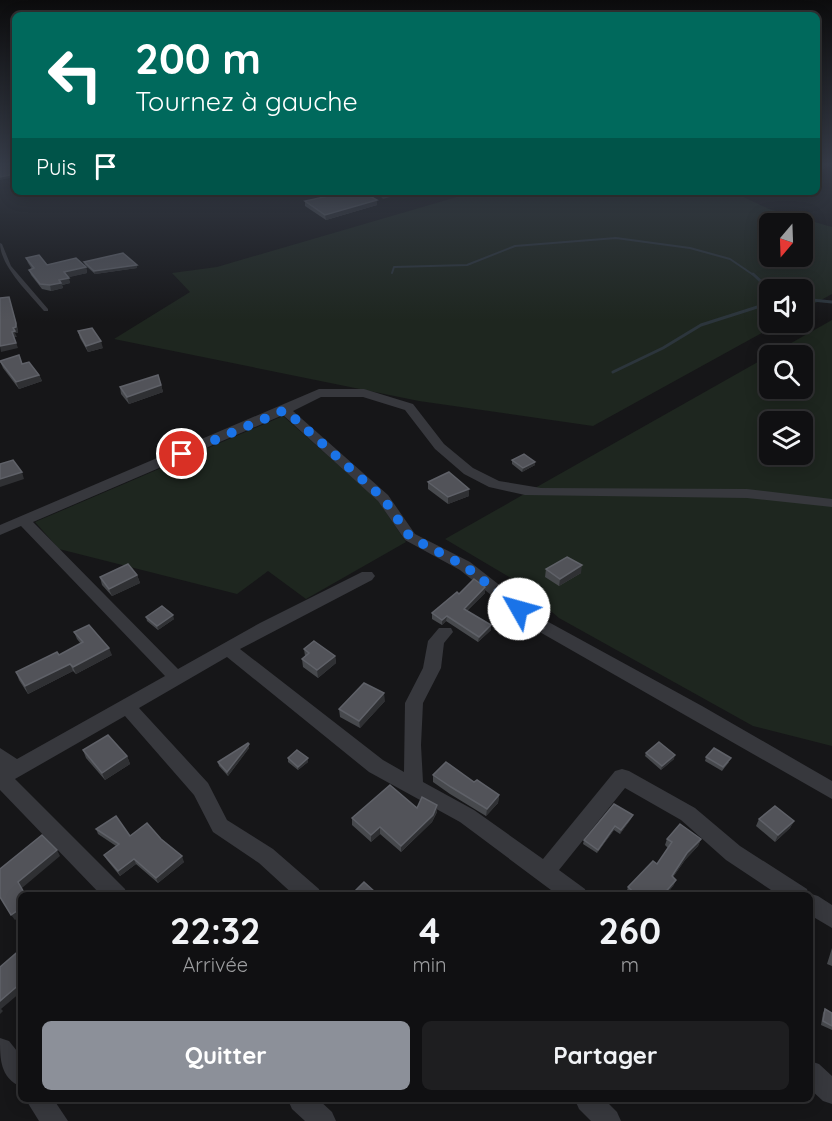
<!DOCTYPE html>
<html lang="fr">
<head>
<meta charset="utf-8">
<style>
	:root { --surface:#101012; --page:#1e1e20; --text:#f1f3f6; --muted:#9c9d9f; --line:#303032; --accent:#8c9099 }
	body { margin:0; font-family:Quicksand,sans-serif; background:var(--page); color:var(--text); height:100vh; display:flex; flex-direction:column; font-size:22px; white-space:nowrap }
	* { box-sizing:border-box; margin:0 }
	p { font-size:20px; color:var(--muted) }
	.icon { flex:none; width:33px; height:33px; fill:none; stroke:currentColor; stroke-width:2; stroke-linecap:round; stroke-linejoin:round }
	.map { position:relative; flex:1; overflow:hidden }
	.panel { position:absolute; left:18px; top:892px; width:795px; height:210px; display:flex; flex-direction:column; background:var(--surface); border-radius:9px; box-shadow:0 3px 15px #0003,0 0 0 2px var(--line) }
	.panel>* { flex:none }
	.banner { position:absolute; left:12px; top:12px; width:808px; height:183px; border-radius:9px; box-shadow:0 3px 15px #0003,0 0 0 2px var(--line); background:#00695c; color:#fff; overflow:hidden }
	.needle { width:39px; rotate:199deg }
	.buttons { position:absolute; left:759px; top:213px; display:grid; gap:12px }
	.buttons a { display:grid; place-items:center; width:54px; height:54px; border-radius:9px; background:var(--surface); box-shadow:0 3px 15px #0003,0 0 0 2px var(--line); font-size:30px }
	.pin { position:absolute; display:grid; place-items:center; width:51px; height:51px; color:#fff; margin:-26px; border:3px solid #fff; border-radius:50%; box-shadow:0 2px 6px #0007 }
	.me { position:absolute; width:66px; margin:-33px; rotate:308deg; stroke-linejoin:round; filter:drop-shadow(0 0 4px #0008) }
	.turn { display:flex; align-items:center; gap:21px; height:126px; padding:0 24px; font-size:27px }
	.turn .icon { width:78px; height:78px; stroke-width:2.5 }
	.turn b { display:block; font-size:42px; line-height:51px }
	.then { display:flex; align-items:center; height:57px; padding:0 24px; background:#0003; gap:12px; font-size:22px }
	.eta { display:flex; justify-content:space-evenly; align-items:center; height:102px; text-align:center }
	.eta b { font-size:36px; font-weight:700; line-height:42px }
	.cta { display:flex; gap:12px; margin-top:auto; padding:12px 24px }
	.cta a { flex:1; height:69px; border-radius:9px; background:var(--accent); color:#fff; font-size:24px; font-weight:700; line-height:69px; text-align:center }
	.cta a+a { background:var(--page); color:var(--text) }
	.map>svg:first-child { display:block }
	.green { fill:#1e261f; fill-rule:evenodd }
	.lines { fill:none; stroke-linecap:round; stroke-linejoin:round }
	.stream-far1 { stroke:#2c353c; stroke-width:2 }
	.stream { stroke:#2c353c; stroke-width:3 }
	.lane { fill:#37383d; fill-rule:evenodd }
	.street { fill:#37383d; fill-rule:evenodd }
	.wall { fill:#47494d }
	.shaded-wall { fill:#2f3033 }
	.building { fill:#525359; stroke:#5f6168; stroke-width:1.5 }
	.route { stroke:#1a73e8; stroke-width:10; stroke-dasharray:0 18 }
</style>
</head>
<body>
<div class="map">
<svg width="832" height="1121" viewBox="0 0 832 1121">
	<rect width="100%" height="100%" fill="#161618"/>
	<g class="green">
		<path d="M 474,192 L 493,192 L 498,197 L 529,192 L 733,192 L 769,209 L 832,227 L 832,294 L 803,310 L 802,290 L 770,290 L 770,322 L 780,323 L 593,426 L 419,401 L 114,339 L 190,292 L 172,273 L 217,267 ZM 770,224 L 802,224 L 802,256 L 770,256 Z"/>
		<path d="M 832,320 L 832,746 L 753,726 L 559,618 L 514,580 L 445,539 ZM 770,356 L 802,356 L 802,388 L 770,388 ZM 770,422 L 802,422 L 802,454 L 770,454 Z"/>
		<polygon points="283,416 377,499 406,542 306,599 268,571 237,594 59,549 35,522"/>
	</g>
	<g class="lines">
		<polyline class="stream-far1" points="392,273 394,267 467,265 515,246 616,238 690,248 730,259 755,276"/>
		<g class="stream">
			<polyline points="753,274 770,290"/>
			<polyline points="802,299 832,302"/>
			<polyline points="613,372 663,348 701,325 770,303"/>
		</g>
		<path class="lane" d="M 0,243 L 2,244 L 11,266 L 48,309 L 48,311 L 44,311 C 29,293 0,266 0,243 Z"/>
		<g class="street">
			<polygon points="377,192 386,192 390,197 383,199"/>
			<polygon points="319,389 364,389 413,404 444,444 473,468 499,481 541,488 747,489 832,499 832,507 747,498 525,495 489,487 464,474 435,449 405,410 363,397 321,397 293,411 388,495 415,534 470,562 543,619 702,706 832,781 832,799 531,627 460,570 405,540 378,501 283,415 33,522 178,669 260,623 362,572 372,572 375,576 372,580 240,649 383,760 404,772 405,703 423,668 428,641 439,628 451,628 453,632 444,643 441,668 423,703 421,745 423,782 474,810 543,859 615,771 622,769 629,771 695,808 740,846 807,889 808,893 818,896 832,905 832,928 810,915 810,896 780,896 726,860 681,820 625,788 559,870 585,889 587,896 559,896 460,822 369,772 227,657 139,708 208,783 227,820 273,849 319,889 321,896 295,896 259,863 213,832 194,795 125,716 15,779 125,889 127,896 102,896 0,790 0,748 17,759 165,676 21,526 0,535 0,525"/>
			<path d="M 0,1038 L 9,1041 L 21,1056 L 21,1087 C 0,1077 0,1060 0,1038 Z"/>
			<polygon points="810,1061 819,1064 832,1076 832,1104 823,1101 810,1089"/>
			<polygon points="26,1100 54,1100 68,1121 39,1121"/>
			<polygon points="288,1100 319,1100 332,1112 336,1121 305,1121 292,1109"/>
			<polygon points="575,1100 605,1100 617,1112 621,1121 591,1121 579,1109"/>
		</g>
	</g>
	<g class="wall">
		<polygon points="344,192 373,192 374,197 373,198 377,205 326,220 305,206 305,201 344,193"/>
		<polygon points="26,258 47,265 86,267 87,273 68,277 70,283 62,285 63,288 51,291 42,289 31,275 29,270 32,269 28,263"/>
		<polygon points="84,262 137,268 95,274 85,265"/>
		<polygon points="78,331 103,348 88,352 80,338"/>
		<polygon points="0,361 22,364 39,375 42,381 19,389 3,368"/>
		<polygon points="161,385 163,392 129,404 121,394 120,387"/>
		<polygon points="512,460 535,462 535,465 522,472 512,464"/>
		<polygon points="428,482 469,489 469,496 448,504 428,489"/>
		<polygon points="546,569 581,573 559,586 545,577"/>
		<polygon points="137,575 140,583 112,596 102,585 100,577"/>
		<polygon points="485,587 485,593 467,611 491,625 491,630 478,642 446,621 442,625 432,619 432,613 459,594"/>
		<polygon points="146,617 174,619 158,630 147,621"/>
		<polygon points="74,632 112,655 76,674 73,671 28,694 19,680 16,672 59,655 81,644 77,639"/>
		<polygon points="304,649 335,656 336,663 318,678 303,667 302,659 305,656"/>
		<polygon points="385,701 360,728 340,717 339,709"/>
		<polygon points="249,744 249,748 228,776 219,766 218,762"/>
		<polygon points="83,750 127,756 130,764 105,780 86,758"/>
		<polygon points="646,753 674,759 661,770 645,756"/>
		<polygon points="706,757 729,762 722,771 705,761"/>
		<polygon points="288,758 308,758 308,762 298,770 288,762"/>
		<polygon points="433,775 474,782 499,795 498,803 486,816 450,794 433,782"/>
		<polygon points="417,808 437,812 432,822 401,852 380,834 371,842 352,825 352,818"/>
		<polygon points="631,819 620,834 614,830 597,853 583,844 584,840"/>
		<polygon points="759,819 794,821 790,828 775,842 756,826"/>
		<polygon points="96,829 130,836 161,839 184,862 158,883 136,864 120,876 107,860 104,855 116,846 98,834"/>
		<polygon points="667,839 701,839 698,846 685,860 673,877 676,880 673,886 665,896 628,896 626,894 628,887 657,864 668,848 665,845"/>
		<polygon points="832,948 832,966 827,964"/>
		<polygon points="825,1009 832,1013 832,1030 821,1025 823,1013"/>
	</g>
	<g class="shaded-wall">
		<polygon points="825,164 829,164 829,166 818,172 818,168"/>
		<polygon points="15,174 15,177 0,180 0,177"/>
		<polygon points="374,193 374,197 366,198 366,194"/>
		<polygon points="377,200 377,205 326,220 325,215"/>
		<polygon points="137,265 137,268 95,274 94,271"/>
		<polygon points="86,267 87,273 66,278 64,272"/>
		<polygon points="69,278 70,283 62,285 63,288 51,291 50,285 59,280"/>
		<polygon points="9,297 18,329 18,333 15,333 17,337 14,337 18,348 1,352 0,346 12,332 13,328"/>
		<polygon points="101,341 103,348 88,352 86,346"/>
		<polygon points="39,375 42,381 19,389 16,382"/>
		<polygon points="161,385 163,392 129,404 127,397"/>
		<polygon points="535,462 535,465 522,472 523,468"/>
		<polygon points="22,472 24,479 0,487 0,479"/>
		<polygon points="469,489 469,496 448,504 448,497"/>
		<polygon points="582,565 581,573 559,586 560,579"/>
		<polygon points="137,575 140,583 112,596 109,589"/>
		<polygon points="485,587 485,593 463,614 464,609"/>
		<polygon points="173,615 174,619 158,630 157,626"/>
		<polygon points="447,616 446,621 442,625 442,620"/>
		<polygon points="491,625 491,630 478,642 479,637"/>
		<polygon points="109,648 112,655 76,674 73,667"/>
		<polygon points="335,656 336,663 318,678 317,670"/>
		<polygon points="70,664 73,671 28,694 25,686"/>
		<polygon points="384,693 385,701 360,728 359,721"/>
		<polygon points="249,744 249,748 228,776 227,772"/>
		<polygon points="675,755 674,759 661,770 662,766"/>
		<polygon points="127,756 130,764 105,780 102,773"/>
		<polygon points="308,758 308,762 298,770 298,767"/>
		<polygon points="499,795 498,803 486,816 487,809"/>
		<polygon points="437,805 437,812 432,822 401,852 401,846"/>
		<polygon points="633,815 631,819 620,834 621,830"/>
		<polygon points="794,821 790,828 775,842 778,835"/>
		<polygon points="615,826 614,830 597,853 598,850"/>
		<polygon points="380,827 380,834 371,842 371,835"/>
		<polygon points="701,839 698,846 685,860 669,883 672,876 687,853"/>
		<polygon points="57,850 60,856 22,888 18,882"/>
		<polygon points="182,856 184,862 158,883 156,878"/>
		<polygon points="134,859 136,864 120,876 118,871"/>
		<polygon points="676,880 673,886 665,896 662,896"/>
		<polygon points="21,908 21,916 15,920 11,915"/>
		<polygon points="21,983 21,992 1,1009 3,1011 0,1014 0,1001"/>
	</g>
	<g class="building">
		<polygon points="0,164 15,164 15,174 0,177"/>
		<polygon points="818,164 825,164 818,168"/>
		<polygon points="347,192 373,192 374,193 366,194 377,200 325,215 305,201"/>
		<polygon points="123,253 137,265 94,271 84,262"/>
		<polygon points="39,255 47,265 76,258 86,267 64,272 69,278 59,280 61,283 50,285 40,284 29,270 34,268 26,258"/>
		<polygon points="9,297 16,323 16,327 13,328 15,331 12,332 16,343 0,346 0,298"/>
		<polygon points="92,328 101,341 86,346 78,331"/>
		<polygon points="19,355 22,364 29,362 39,375 16,382 0,361"/>
		<polygon points="158,375 161,385 127,397 120,387"/>
		<polygon points="524,454 535,462 523,468 512,460"/>
		<polygon points="13,460 22,472 0,479 0,464"/>
		<polygon points="449,472 469,489 448,497 428,482"/>
		<polygon points="567,557 582,565 560,579 546,569"/>
		<polygon points="128,564 137,575 109,589 100,577"/>
		<polygon points="474,579 485,587 464,609 491,625 479,637 447,616 442,620 432,613 457,592 459,594"/>
		<polygon points="162,606 173,615 157,626 146,617"/>
		<polygon points="89,625 109,648 73,667 70,664 25,686 16,672 57,652 59,655 83,642 74,632"/>
		<polygon points="314,641 335,656 317,670 302,659 309,653 304,649"/>
		<polygon points="364,683 384,693 359,721 339,709"/>
		<polygon points="108,735 127,756 102,773 83,750"/>
		<polygon points="659,742 675,755 662,766 646,753"/>
		<polygon points="248,743 249,744 227,772 218,762"/>
		<polygon points="714,748 731,758 723,767 706,757"/>
		<polygon points="297,750 308,758 298,767 288,758"/>
		<polygon points="446,762 474,782 477,780 499,795 487,809 451,787 433,775"/>
		<polygon points="390,785 417,808 422,797 437,805 433,815 401,846 380,827 371,835 352,818"/>
		<polygon points="614,804 633,815 621,830 615,826 598,850 584,840"/>
		<polygon points="775,806 794,821 778,835 759,819"/>
		<polygon points="116,816 130,836 147,823 161,839 182,856 156,878 134,859 118,871 104,855 119,844 96,829"/>
		<polygon points="680,824 701,839 687,853 672,876 676,880 662,896 638,896 628,887 653,861 657,864 672,842 667,839"/>
		<polygon points="42,835 57,850 18,882 26,896 21,896 21,908 11,915 0,897 0,869"/>
		<polygon points="364,882 375,892 371,896 350,896"/>
		<polygon points="21,949 21,983 0,1001 0,967"/>
		<polygon points="825,1009 832,1013 832,1026 823,1021"/>
	</g>
	<linearGradient id="sky" x2="0" y2="1"><stop stop-color="#0c0c0d"/><stop offset="0.51" stop-color="#363c48"/><stop offset="1" stop-color="#363c48" stop-opacity="0"/></linearGradient>
	<rect width="832" height="321" fill="url(#sky)"/>
	<g class="lines">
		<polyline class="route" points="182,454 285,410 383,498 410,537 465,566 519,609"/>
	</g>
</svg>
<div class="buttons">
<a><svg class="needle" viewBox="-14 -14 28 28"><path d="M0-13l5 13h-10z" fill="#e53935"/><path d="M0 13l5-13h-10z" fill="#9c9d9f"/></svg></a>
<a><svg class="icon" aria-label="sound" viewBox="0 0 24 24"><path d="M4 9h4l5-4v14l-5-4H4zM17 9q2 3 0 6"/></svg></a>
<a><svg class="icon" aria-label="search" viewBox="0 0 24 24"><circle cx="10" cy="10" r="6"/><path d="M15 15l6 6"/></svg></a>
<a><svg class="icon" aria-label="layers" viewBox="0 0 24 24"><path d="M12 4l9 5-9 5-9-5zM3 14l9 5 9-5"/></svg></a>
</div>
<div class="pin" style="left:182px;top:454px;background:#d93025"><svg class="icon" aria-label="arrive" viewBox="0 0 24 24"><path d="M6 21V4h12l-3 4 3 4H6"/></svg></div>
<svg class="me" style="left:519px;top:609px" viewBox="-20 -20 40 40"><circle r="19" fill="#fff"/><path d="M0-13L10 11 0 6-10 11z" fill="#1a73e8"/></svg>
<div class="banner">
<div class="turn"><svg class="icon" aria-label="left" viewBox="0 0 24 24"><path d="M17 20v-9H6M10 6l-5 5 5 5"/></svg><div><b>200 m</b>Tournez à gauche</div></div>
<div class="then">Puis<svg class="icon" aria-label="arrive" viewBox="0 0 24 24"><path d="M6 21V4h12l-3 4 3 4H6"/></svg></div>
</div>
<section class="panel">
<div class="eta">
<div><b>22:32</b><p>Arrivée</p></div>
<div><b>4</b><p>min</p></div>
<div><b>260</b><p>m</p></div>
</div>
<div class="cta"><a>Quitter</a><a>Partager</a></div>
</section>
</div>
</body>
</html>
